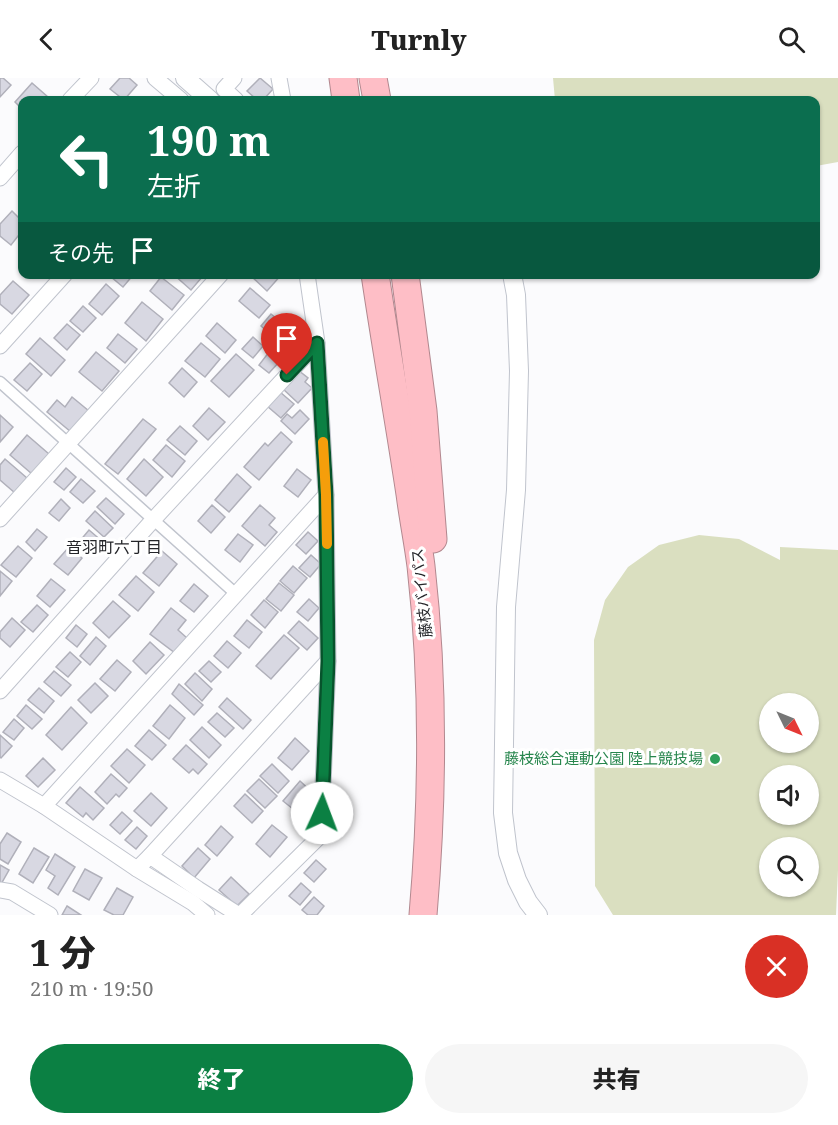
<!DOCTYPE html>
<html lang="ja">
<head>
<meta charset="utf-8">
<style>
	:root { --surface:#fff; --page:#f6f6f6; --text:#222; --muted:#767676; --accent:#0b8043 }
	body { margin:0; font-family:"Noto Serif","Noto Sans JP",serif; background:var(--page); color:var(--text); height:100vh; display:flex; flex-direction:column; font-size:22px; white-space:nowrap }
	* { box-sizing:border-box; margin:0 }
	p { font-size:20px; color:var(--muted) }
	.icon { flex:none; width:33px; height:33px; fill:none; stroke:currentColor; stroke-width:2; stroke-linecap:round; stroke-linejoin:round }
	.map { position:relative; height:837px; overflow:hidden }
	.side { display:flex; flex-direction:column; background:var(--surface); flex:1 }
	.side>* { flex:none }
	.top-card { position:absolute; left:18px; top:18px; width:802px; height:183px; border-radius:12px; box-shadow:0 2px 4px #0004; background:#0b6e4f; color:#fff; overflow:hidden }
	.needle { width:39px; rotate:133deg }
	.tools { position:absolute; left:759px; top:615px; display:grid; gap:12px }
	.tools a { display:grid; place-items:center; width:60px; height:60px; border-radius:50%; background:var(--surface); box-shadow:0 2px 4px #0004; font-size:30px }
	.pin { position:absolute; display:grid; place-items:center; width:51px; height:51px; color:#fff; margin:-62px -26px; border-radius:50% 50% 50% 0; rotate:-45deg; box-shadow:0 0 6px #0007 }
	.pin .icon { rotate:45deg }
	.me { position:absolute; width:66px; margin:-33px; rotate:2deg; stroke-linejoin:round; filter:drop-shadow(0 0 4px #0008) }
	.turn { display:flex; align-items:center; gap:21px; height:126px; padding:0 30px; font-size:27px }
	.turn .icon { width:78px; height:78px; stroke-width:2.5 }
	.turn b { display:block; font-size:42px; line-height:51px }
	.then { display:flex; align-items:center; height:57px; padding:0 30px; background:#0003; gap:12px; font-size:22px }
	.round { display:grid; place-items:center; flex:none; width:63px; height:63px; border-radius:32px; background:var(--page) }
	.headline { display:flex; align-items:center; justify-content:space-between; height:102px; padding:0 30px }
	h1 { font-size:36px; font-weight:800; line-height:45px }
	.primary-button { display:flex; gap:12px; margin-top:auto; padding:12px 30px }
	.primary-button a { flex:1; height:69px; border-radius:36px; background:var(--accent); color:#fff; font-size:24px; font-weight:800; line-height:69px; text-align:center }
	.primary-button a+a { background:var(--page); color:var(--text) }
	header { display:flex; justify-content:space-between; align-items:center; height:78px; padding:0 30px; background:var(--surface); font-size:27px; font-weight:800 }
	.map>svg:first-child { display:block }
	.green { fill:#dadfc0; fill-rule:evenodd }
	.building { fill:#d8d8e2; stroke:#b0b0ba; stroke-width:1.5 }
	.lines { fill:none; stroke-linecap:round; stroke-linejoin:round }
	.pedestrian-casing { stroke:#c0c4cd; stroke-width:13 }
	.minor-casing { stroke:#c0c4cd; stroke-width:17 }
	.tertiary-casing { stroke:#c0c4cd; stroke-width:20 }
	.motorway-casing { stroke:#b2888f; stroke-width:29 }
	.pedestrian { stroke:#fff; stroke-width:10 }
	.minor { stroke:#fff; stroke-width:15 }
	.tertiary { stroke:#fff; stroke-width:18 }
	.motorway { stroke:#febec6; stroke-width:27 }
	.route-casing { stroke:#07532c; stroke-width:15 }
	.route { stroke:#0b8043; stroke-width:10 }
	.slow { stroke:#f59e0b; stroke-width:10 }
	.leisure-dot { fill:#2e9e5b; stroke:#fff; stroke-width:2 }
	.labels { text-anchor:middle; stroke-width:6; stroke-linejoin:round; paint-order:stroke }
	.street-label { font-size:15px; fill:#242529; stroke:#fff }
	.leisure-label { font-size:15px; fill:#27864d; stroke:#fff; text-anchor:end }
	.neighbourhood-label { font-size:16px; fill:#242529; stroke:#fff }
</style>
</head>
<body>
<header><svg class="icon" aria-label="back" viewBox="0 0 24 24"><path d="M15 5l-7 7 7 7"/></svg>Turnly<svg class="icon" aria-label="search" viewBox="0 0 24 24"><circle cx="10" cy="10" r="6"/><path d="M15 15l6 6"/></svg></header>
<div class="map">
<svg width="838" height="837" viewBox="0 0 838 837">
	<rect width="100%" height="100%" fill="#fbfbfd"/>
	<g class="green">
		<polygon points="553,0 838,0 838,84 816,88 816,22 555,22"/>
		<path d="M 699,457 L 739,461 L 780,482 L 780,469 L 838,472 L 838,792 L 836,837 L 613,837 L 595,808 L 594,562 L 605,522 L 628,489 L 659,467 ZM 770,626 L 808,626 L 808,664 L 770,664 ZM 770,698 L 808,698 L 808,736 L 770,736 ZM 770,770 L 808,770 L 808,808 L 770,808 Z"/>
	</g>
	<g class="building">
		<polygon points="0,0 3,0 11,7 0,19"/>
		<polygon points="120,0 129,0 137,7 124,22 110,11"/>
		<polygon points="260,0 273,11 263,22 257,22 247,13"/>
		<polygon points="32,5 48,19 45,22 22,22 22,31 15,24"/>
		<polygon points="12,133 22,143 22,153 11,167 0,158 0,146"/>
		<polygon points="111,196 134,196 123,209 110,198"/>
		<polygon points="173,196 202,196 203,198 191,212"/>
		<polygon points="249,196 282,196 267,213"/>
		<polygon points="161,199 184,217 172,232 150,213"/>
		<polygon points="13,203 29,217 12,236 0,226 0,217"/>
		<polygon points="106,206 119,218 102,237 89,226"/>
		<polygon points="250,210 270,227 259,240 239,223"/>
		<polygon points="142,224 163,241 146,263 125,245"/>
		<polygon points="83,228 96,240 83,254 70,243"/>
		<polygon points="271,236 282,245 271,257 261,248"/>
		<polygon points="217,245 236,262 225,275 206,258"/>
		<polygon points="67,246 80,257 67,272 54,260"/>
		<polygon points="289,252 300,261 289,274 279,265"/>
		<polygon points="118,256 137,271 125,285 107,270"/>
		<polygon points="253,259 263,268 253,280 242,271"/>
		<polygon points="40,260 65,282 51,298 26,276"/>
		<polygon points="201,265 220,281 205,299 185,283"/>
		<polygon points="96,274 119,293 102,313 79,294"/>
		<polygon points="269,274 280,283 269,295 259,287"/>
		<polygon points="236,276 254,292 229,319 211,303"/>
		<polygon points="30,285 42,296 27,313 14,302"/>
		<polygon points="182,290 197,304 184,319 169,305"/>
		<polygon points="298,292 308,300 305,304 312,310 298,325 282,310"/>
		<polygon points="280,314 294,326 281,340 267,328"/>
		<polygon points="72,319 89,333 71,354 47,334 57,322 65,329"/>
		<polygon points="209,330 225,344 208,362 193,348"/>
		<polygon points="300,332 309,341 295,356 281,343 287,336 292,340"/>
		<polygon points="0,337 13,349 0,364"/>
		<polygon points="143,341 156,351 118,396 105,386"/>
		<polygon points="180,348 197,363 185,377 167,362"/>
		<polygon points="281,354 292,364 259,402 244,389 265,365 268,368"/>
		<polygon points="27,357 49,376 32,396 10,377"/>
		<polygon points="166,367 185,383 172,399 153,382"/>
		<polygon points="5,381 27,400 15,415 0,402 0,387"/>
		<polygon points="144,381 163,399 146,418 127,401"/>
		<polygon points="66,390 76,399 64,412 54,404"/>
		<polygon points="297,391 311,402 298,419 284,408"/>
		<polygon points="237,396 251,409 229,434 215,422"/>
		<polygon points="81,401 95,413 83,425 70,414"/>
		<polygon points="106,420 124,436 115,446 97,429"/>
		<polygon points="61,421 70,430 59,443 49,435"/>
		<polygon points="212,427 225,439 211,455 198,443"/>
		<polygon points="260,427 275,440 269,447 277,454 265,468 242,448"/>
		<polygon points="95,433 113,450 104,459 86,443"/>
		<polygon points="37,451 47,459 35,473 26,464"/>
		<polygon points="89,452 103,464 92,476 79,464"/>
		<polygon points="308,454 318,463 306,476 296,467"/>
		<polygon points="238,456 253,467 240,484 225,472"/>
		<polygon points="18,468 32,480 16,499 1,487"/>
		<polygon points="69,469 82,480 68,497 54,486"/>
		<polygon points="162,473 177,486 159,508 143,495"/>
		<polygon points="311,477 321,486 310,499 299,490"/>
		<polygon points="293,488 307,500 294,515 280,503"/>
		<polygon points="0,493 12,503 0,518"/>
		<polygon points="136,498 154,514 138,533 119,517"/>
		<polygon points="51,501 65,512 50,529 37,518"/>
		<polygon points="279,505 294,517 281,533 266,521"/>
		<polygon points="194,506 208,518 194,534 180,523"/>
		<polygon points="309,521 319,530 308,543 297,534"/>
		<polygon points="264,522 278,534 265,550 251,537"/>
		<polygon points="113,523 130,538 109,560 93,545"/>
		<polygon points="37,527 48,537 33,554 21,544"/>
		<polygon points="171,530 186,542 178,552 187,560 175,575 150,556"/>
		<polygon points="12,540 25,552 10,569 0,560 0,554"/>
		<polygon points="247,542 262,554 249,570 234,558"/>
		<polygon points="299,543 318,560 307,572 288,555"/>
		<polygon points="76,547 87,556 77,569 66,560"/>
		<polygon points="284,557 299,570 271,601 256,588"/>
		<polygon points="96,559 106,568 90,587 80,578"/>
		<polygon points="227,563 241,575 228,590 214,578"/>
		<polygon points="150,564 164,577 146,596 133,583"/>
		<polygon points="70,574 81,584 68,599 56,589"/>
		<polygon points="117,582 131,594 115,613 100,601"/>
		<polygon points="209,583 221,594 211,604 199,593"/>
		<polygon points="54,593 71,607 61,618 44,604"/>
		<polygon points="195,595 212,611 202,623 185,606"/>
		<polygon points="95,605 108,618 91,635 78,622"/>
		<polygon points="179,606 203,627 194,637 172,616"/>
		<polygon points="39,610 54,623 44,635 28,622"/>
		<polygon points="227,620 251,642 243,651 219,629"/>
		<polygon points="26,627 42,641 32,651 17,638"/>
		<polygon points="170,627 185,640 169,661 153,648"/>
		<polygon points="71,629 87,645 62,672 46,657"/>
		<polygon points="217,635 234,650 225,659 208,644"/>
		<polygon points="14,641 24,650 14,662 3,654"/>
		<polygon points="202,649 221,667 209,680 190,662"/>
		<polygon points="149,652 166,667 152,682 135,668"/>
		<polygon points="0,657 12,668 1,680 0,679"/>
		<polygon points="295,660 309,673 292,692 278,680"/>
		<polygon points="186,667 207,686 198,696 193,691 189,695 173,681"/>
		<polygon points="127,671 145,687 129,705 111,688"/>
		<polygon points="43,680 55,692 38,709 26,698"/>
		<polygon points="272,686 289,703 278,715 260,698"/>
		<polygon points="111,696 127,710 119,719 116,716 107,726 95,714"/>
		<polygon points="259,701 277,718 265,730 247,713"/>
		<polygon points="300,703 314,716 298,735 283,723"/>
		<polygon points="80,709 104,730 93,742 86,735 83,739 66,725"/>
		<polygon points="151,715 167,730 151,748 134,733"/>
		<polygon points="245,716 263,733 252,745 234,728"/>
		<polygon points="122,734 132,743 120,756 110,747"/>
		<polygon points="272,747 287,759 270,779 256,766"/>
		<polygon points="221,748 233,759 217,778 205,767"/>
		<polygon points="137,749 147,758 136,771 125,762"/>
		<polygon points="7,755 21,764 8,786 0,781 0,766"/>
		<polygon points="34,770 49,779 33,805 19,796"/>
		<polygon points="198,770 210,781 194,800 182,788"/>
		<polygon points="55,776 75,789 58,817 48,810 55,798 46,792"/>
		<polygon points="316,782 326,791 314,804 304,795"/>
		<polygon points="0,787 9,792 0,808"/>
		<polygon points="85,791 102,800 89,822 73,813"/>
		<polygon points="231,799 249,816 237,828 219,812"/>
		<polygon points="301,805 311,814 300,827 289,818"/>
		<polygon points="117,810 133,819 123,837 114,837 104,832"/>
		<polygon points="314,819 324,828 317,837 308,837 302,832"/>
		<polygon points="67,828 81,837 62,837"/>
	</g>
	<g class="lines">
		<defs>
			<polyline id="pedestrian" points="0,304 236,516"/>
			<g id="minor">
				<polyline points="155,0 181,22"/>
				<polyline points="234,0 224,11 236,22"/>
				<polyline points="279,0 283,22"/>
				<polyline points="70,22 91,0"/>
				<polyline points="0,100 22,75"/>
				<polyline points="0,268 65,196"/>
				<polyline points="0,441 221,196"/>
				<polyline points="0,613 153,442 317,265"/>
				<polyline points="0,702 44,728 137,791 193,825 207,837"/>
				<polyline points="44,728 326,417"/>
				<polyline points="150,778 198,811 239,837"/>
				<polyline points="137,791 150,778 328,583"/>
				<polyline points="0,812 12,814 50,837"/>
				<polyline points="240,837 321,757 328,583 326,417 317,265 307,196"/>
			</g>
			<g id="tertiary">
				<polyline points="185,0 210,22"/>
				<polyline points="512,196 516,217 519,293 516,412 506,529 503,735 508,775 517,802 528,824 538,837"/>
			</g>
			<g id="motorway">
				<polyline points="343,0 346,22"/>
				<polyline points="373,0 377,22"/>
				<path d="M 375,196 C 386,270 399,343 410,416 C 413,440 418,464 421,488 C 434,604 433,721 423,837"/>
				<polyline points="405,196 423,333 433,461"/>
			</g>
		</defs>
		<use href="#pedestrian" class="pedestrian-casing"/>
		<use href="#minor" class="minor-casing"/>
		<use href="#tertiary" class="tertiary-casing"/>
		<use href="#motorway" class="motorway-casing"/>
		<use href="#pedestrian" class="pedestrian"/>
		<use href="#minor" class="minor"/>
		<use href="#tertiary" class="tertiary"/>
		<use href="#motorway" class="motorway"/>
	</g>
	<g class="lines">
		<defs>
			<polyline id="route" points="287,297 317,265 326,417 328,583 322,735"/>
		</defs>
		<use href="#route" class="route-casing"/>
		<use href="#route" class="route"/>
		<polyline class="slow" points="323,364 326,417 327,466"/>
	</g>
	<circle class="leisure-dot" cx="715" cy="681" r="6"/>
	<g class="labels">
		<g class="street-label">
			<text transform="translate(422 515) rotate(-96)" y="5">藤枝バイパス</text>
		</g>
		<g class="leisure-label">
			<text x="703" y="686">藤枝総合運動公園 陸上競技場</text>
		</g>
		<g class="neighbourhood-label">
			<text x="114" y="475">音羽町六丁目</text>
		</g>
	</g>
</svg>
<div class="tools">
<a><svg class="needle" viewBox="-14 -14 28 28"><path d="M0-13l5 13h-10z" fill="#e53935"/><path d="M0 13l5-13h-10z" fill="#767676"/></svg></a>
<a><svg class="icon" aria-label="sound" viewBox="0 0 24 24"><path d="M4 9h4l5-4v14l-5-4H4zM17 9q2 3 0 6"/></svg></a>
<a><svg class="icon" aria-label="search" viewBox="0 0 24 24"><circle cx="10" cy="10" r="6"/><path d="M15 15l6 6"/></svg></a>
</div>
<div class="pin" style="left:287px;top:297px;background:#d93025"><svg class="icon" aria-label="arrive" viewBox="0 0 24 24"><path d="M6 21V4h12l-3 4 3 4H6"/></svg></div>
<svg class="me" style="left:322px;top:735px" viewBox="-20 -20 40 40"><circle r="19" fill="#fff"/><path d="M0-13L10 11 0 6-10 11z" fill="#0b8043"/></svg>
<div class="top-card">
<div class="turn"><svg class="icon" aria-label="left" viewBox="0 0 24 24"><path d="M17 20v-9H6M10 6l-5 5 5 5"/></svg><div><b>190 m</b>左折</div></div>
<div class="then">その先<svg class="icon" aria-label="arrive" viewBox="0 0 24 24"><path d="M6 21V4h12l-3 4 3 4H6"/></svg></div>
</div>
</div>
<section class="side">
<div class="headline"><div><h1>1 分</h1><p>210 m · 19:50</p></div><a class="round" style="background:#d93025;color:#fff"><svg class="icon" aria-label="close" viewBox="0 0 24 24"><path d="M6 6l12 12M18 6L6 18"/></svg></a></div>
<div class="primary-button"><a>終了</a><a>共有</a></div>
</section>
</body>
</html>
